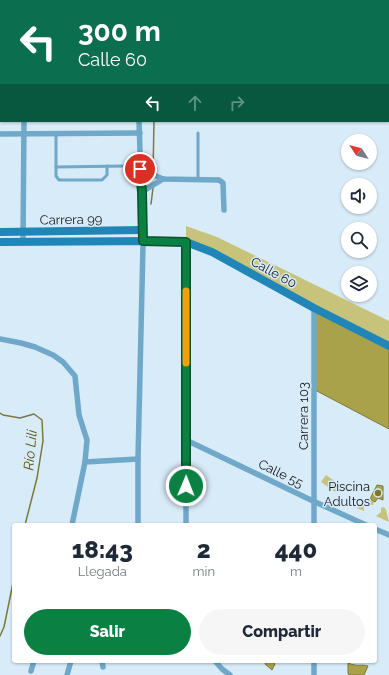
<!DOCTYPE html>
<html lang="es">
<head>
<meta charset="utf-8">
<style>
	:root { --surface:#fff; --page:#f6f6f7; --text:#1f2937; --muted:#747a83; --accent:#0b8043 }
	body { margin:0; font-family:Raleway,sans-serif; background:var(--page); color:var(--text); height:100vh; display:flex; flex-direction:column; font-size:15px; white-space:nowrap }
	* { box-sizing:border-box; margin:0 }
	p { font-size:13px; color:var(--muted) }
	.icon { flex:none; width:22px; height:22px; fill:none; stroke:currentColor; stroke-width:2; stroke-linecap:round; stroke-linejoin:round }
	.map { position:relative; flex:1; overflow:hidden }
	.side { position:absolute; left:12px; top:523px; width:365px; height:140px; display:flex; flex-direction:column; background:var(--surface); border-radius:4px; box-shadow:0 1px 3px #0004 }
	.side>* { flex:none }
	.hud { position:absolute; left:0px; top:0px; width:389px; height:122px; box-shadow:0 1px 3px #0004; background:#0b6e4f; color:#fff; overflow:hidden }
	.needle { width:26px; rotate:306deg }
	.fabs { position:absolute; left:341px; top:134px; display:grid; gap:8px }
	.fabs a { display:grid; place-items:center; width:36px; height:36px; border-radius:50%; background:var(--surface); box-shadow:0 1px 3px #0004; font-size:20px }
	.pin { position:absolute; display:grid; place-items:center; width:34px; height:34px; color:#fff; margin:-17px; border:2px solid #fff; border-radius:50%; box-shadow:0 1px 4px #0007 }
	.me { position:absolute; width:44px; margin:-22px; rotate:1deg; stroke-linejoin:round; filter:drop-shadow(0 0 3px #0008) }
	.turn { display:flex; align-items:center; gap:14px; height:84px; padding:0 12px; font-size:18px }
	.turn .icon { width:52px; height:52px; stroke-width:2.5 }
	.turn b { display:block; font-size:28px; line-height:34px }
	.lanes { display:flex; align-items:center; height:38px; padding:0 12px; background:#0003; justify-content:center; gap:20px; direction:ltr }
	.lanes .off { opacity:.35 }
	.eta { display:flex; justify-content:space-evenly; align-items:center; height:68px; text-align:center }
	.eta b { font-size:24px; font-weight:800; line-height:28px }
	.action { display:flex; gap:8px; margin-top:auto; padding:8px 12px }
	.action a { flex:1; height:46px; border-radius:24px; background:var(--accent); color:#fff; font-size:16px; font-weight:800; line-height:46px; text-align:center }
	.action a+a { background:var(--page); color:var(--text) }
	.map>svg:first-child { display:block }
	.green { fill:#c8c37a }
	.water { fill:#a9a24a; stroke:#7c793d }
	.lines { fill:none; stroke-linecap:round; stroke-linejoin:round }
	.stream { stroke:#7c793d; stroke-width:1.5 }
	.lane { stroke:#6fa8c9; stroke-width:3 }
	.street { stroke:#6fa8c9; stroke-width:5.5 }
	.secondary { stroke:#2086b8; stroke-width:8 }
	.route-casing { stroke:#07532c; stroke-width:10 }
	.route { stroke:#0b8043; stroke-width:7 }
	.slow { stroke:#f59e0b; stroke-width:7 }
	.poi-dot { fill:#7f781d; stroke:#d8ebf8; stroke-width:1.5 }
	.labels { text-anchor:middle; stroke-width:3; stroke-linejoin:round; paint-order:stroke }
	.street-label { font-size:13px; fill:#13191e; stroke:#d8ebf8 }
	.poi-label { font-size:13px; fill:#13191e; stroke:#d8ebf8; text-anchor:end }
	.water-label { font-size:14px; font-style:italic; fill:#5c5716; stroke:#d8ebf8 }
</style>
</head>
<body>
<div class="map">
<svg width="389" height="675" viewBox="0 0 389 675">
	<rect width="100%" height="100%" fill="#d8ebf8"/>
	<g class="green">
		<polygon points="186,226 217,237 389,321 389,345 186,242"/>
		<polygon points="326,475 340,485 335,492 321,482"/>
		<polygon points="367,498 374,502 373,505 364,506 364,511 357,508"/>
		<polygon points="384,507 386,510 389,522 376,516 381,512 381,508"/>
	</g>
	<g class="water">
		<polygon points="314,308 389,346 389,429 315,390"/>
		<polygon points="377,485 383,486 383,500 378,498 375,502 370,499"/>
		<polygon points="266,661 273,661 275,664 272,670 265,664"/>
		<path d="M 348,663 C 357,667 361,664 368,666 L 364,675 L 351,675 L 348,674 Z"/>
	</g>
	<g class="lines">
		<g class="stream">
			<polyline points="156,0 156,1"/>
			<polyline points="153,172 154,121"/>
			<polyline points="151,204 153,188"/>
			<polyline points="0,413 3,415 20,418 34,414 42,420 43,441 37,478 25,525"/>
			<polyline points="0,636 4,627 14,578"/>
		</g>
		<g class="lane">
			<polyline points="56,134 56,176 59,180 102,180 107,175 107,166"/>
			<polyline points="56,167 125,166"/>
			<polyline points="198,180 198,133"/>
		</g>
		<g class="street">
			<polyline points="139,0 139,1"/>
			<polyline points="24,1 24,0"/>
			<polyline points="0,134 140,133"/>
			<polyline points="140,169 163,179 219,180 223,183 224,210"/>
			<polyline points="142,192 163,179"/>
			<polyline points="23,242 24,121"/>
			<polyline points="0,339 21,343 35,347 53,355 63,362 75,376 79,415 87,440 85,462"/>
			<polyline points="186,440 313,501 366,525"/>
			<polyline points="72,525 85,462 138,459"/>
			<polyline points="138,525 138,459 143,245 139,121"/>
			<polyline points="186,525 186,242"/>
			<polyline points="314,525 314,308"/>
			<polyline points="375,529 389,535"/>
			<polyline points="102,661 103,667"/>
			<polyline points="215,661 222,669 230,675"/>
			<polyline points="31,671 34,661"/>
			<polyline points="67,675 71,661"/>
			<polyline points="314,675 314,661"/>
		</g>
		<g class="secondary">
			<polyline points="0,232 143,230"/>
			<polyline points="0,242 157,241 186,242 212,252 314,308 389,346"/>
		</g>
	</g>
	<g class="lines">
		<defs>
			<polyline id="route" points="140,169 142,192 143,241 186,242 186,486"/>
		</defs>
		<use href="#route" class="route-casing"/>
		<use href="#route" class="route"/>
		<polyline class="slow" points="186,291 186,363"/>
	</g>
	<circle class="poi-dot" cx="378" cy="493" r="4"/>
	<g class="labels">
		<g class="street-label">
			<text transform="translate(71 219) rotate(-1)" y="5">Carrera 99</text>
			<text transform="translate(274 272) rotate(29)" y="5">Calle 60</text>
			<text transform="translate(303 416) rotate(-90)" y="5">Carrera 103</text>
			<text transform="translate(281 473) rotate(26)" y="5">Calle 55</text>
		</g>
		<g class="poi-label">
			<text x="370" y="491">Piscina<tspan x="370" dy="15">Adultos</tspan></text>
		</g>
		<g class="water-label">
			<text transform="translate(30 450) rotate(-85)" y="5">Río Lili</text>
		</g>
	</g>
</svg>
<div class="fabs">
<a><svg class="needle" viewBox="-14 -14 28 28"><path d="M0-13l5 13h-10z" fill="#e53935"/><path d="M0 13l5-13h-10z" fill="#747a83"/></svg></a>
<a><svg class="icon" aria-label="sound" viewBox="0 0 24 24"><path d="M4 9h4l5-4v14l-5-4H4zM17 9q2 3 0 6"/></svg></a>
<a><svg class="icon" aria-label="search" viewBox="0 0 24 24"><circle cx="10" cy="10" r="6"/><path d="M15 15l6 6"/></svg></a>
<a><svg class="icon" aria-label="layers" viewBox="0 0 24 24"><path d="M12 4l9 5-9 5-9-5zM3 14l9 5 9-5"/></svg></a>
</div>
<div class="pin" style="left:140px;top:169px;background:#d93025"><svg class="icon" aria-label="arrive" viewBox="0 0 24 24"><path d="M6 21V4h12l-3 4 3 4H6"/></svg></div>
<svg class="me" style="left:186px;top:486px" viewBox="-20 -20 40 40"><circle r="17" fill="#0b8043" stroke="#fff" stroke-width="3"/><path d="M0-11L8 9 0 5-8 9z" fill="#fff"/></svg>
<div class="hud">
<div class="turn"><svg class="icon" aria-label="left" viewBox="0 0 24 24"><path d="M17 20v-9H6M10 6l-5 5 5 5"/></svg><div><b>300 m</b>Calle 60</div></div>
<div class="lanes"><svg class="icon" aria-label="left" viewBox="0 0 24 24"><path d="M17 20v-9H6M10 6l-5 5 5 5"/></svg><svg class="icon off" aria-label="ahead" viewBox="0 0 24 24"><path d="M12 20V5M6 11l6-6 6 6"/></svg><svg class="icon off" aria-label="right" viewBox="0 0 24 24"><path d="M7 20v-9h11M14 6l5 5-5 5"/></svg></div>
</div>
<section class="side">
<div class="eta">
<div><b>18:43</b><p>Llegada</p></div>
<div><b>2</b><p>min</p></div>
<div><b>440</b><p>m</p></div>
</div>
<div class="action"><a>Salir</a><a>Compartir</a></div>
</section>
</div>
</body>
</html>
